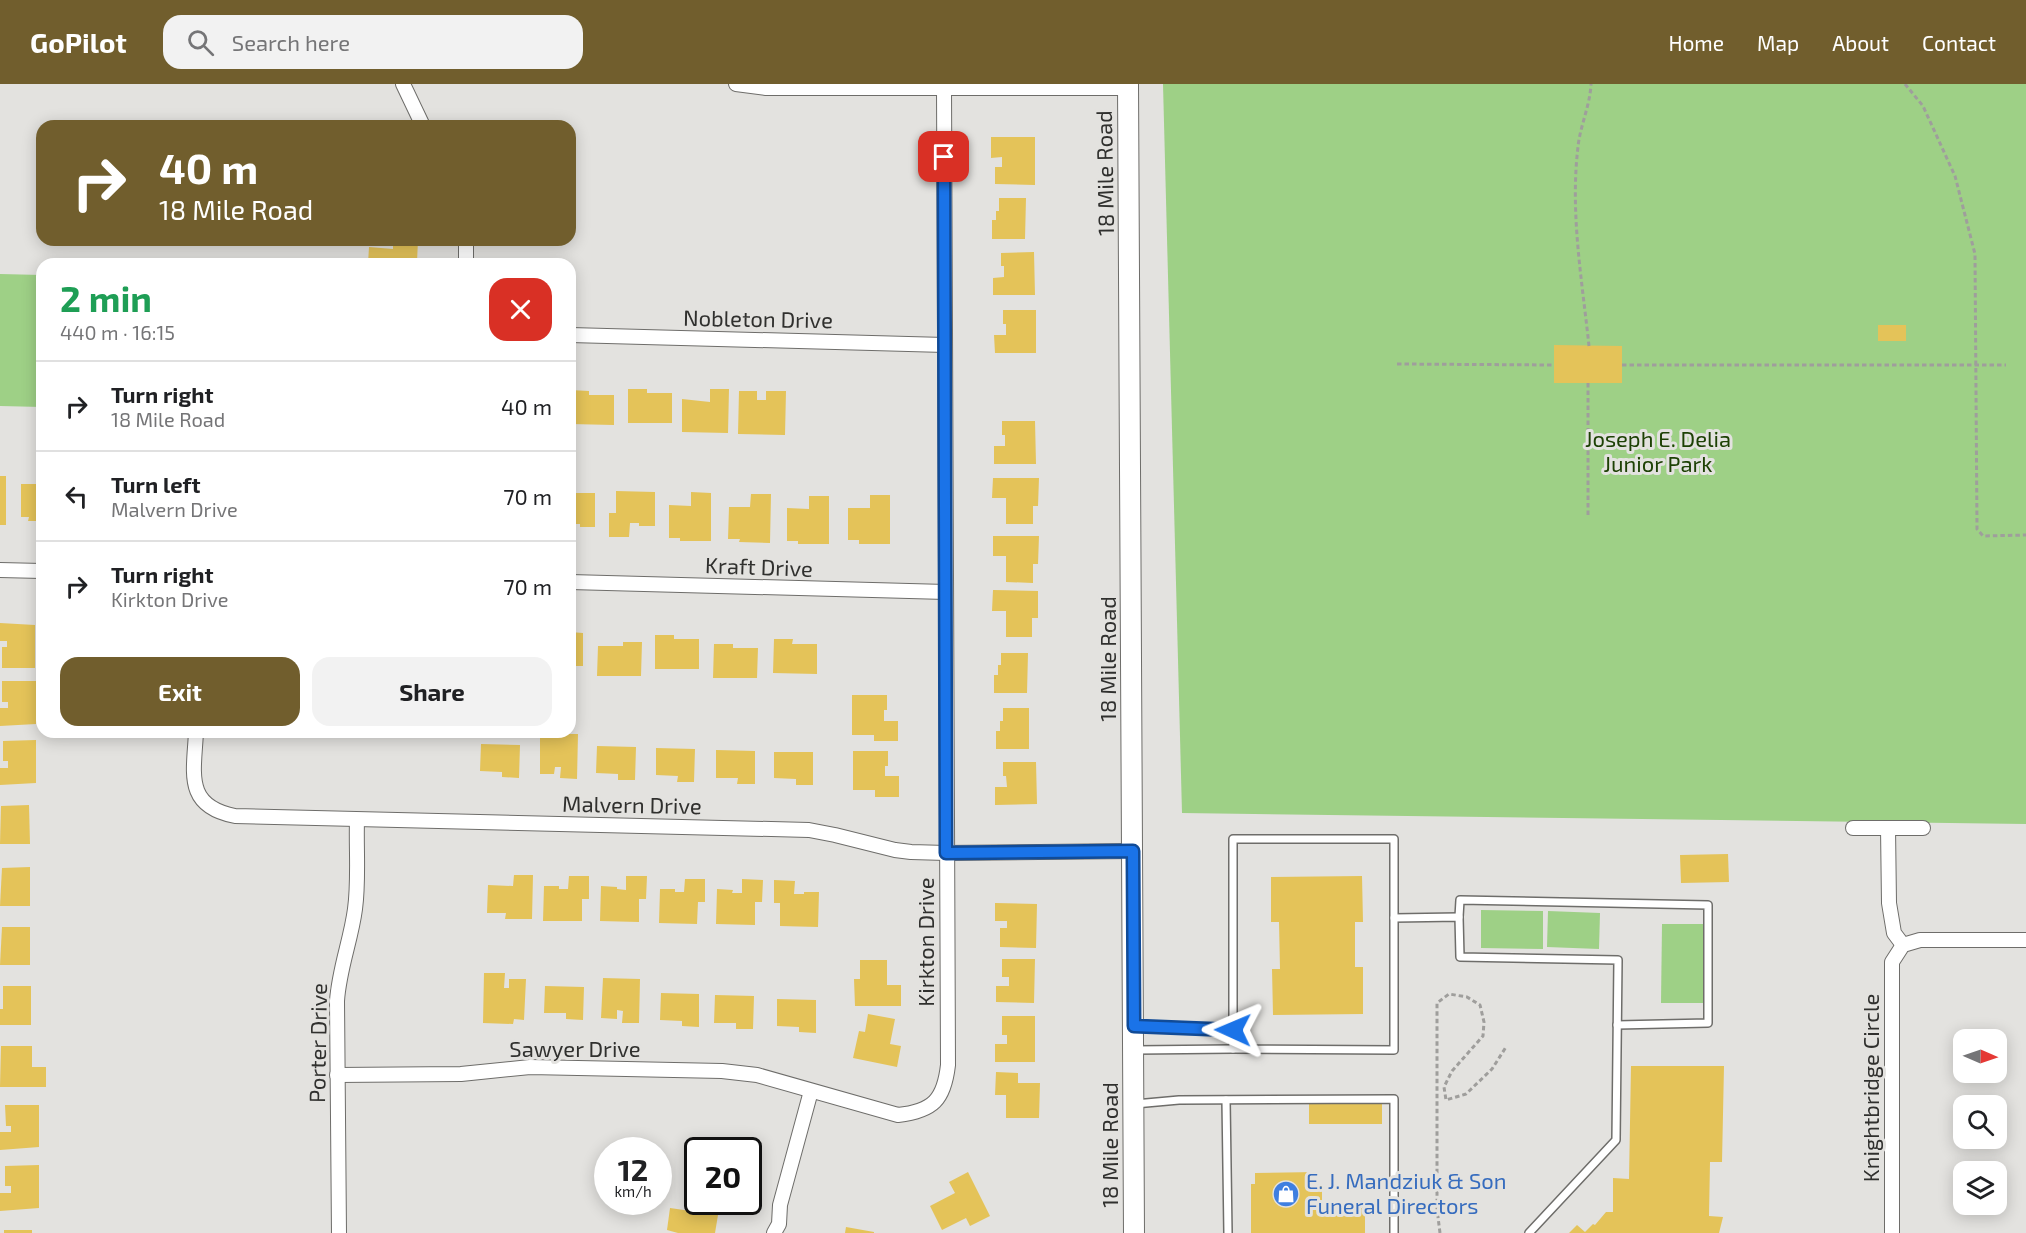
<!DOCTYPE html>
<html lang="en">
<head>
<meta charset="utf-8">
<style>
	:root { --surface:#fff; --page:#f2f2f2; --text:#202124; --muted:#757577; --line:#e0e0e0; --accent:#715e2d }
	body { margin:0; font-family:"Exo 2",sans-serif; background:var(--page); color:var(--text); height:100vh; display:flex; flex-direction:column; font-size:22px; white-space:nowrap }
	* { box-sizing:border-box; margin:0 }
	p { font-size:20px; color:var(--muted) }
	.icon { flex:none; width:33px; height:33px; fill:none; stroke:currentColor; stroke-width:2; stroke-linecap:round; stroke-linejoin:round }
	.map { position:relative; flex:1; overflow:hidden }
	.details { position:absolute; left:36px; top:174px; width:540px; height:480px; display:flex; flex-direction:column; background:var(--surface); border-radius:18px; box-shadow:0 3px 15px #0003 }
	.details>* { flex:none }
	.banner { position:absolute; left:36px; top:36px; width:540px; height:126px; border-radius:18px; box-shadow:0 3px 15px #0003; background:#715e2d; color:#fff; overflow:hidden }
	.needle { width:39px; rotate:92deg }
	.buttons { position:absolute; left:1953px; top:945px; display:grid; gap:12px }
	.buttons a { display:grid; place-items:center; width:54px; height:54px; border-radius:12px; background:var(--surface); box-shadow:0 3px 15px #0003; font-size:30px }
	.speed { position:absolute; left:594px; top:1053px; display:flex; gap:12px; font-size:30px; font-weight:700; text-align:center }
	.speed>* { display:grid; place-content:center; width:78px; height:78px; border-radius:50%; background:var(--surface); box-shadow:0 3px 15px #0003; line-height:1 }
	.speed small { font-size:15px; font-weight:400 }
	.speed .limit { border:3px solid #111; border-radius:9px; background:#fff; color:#111 }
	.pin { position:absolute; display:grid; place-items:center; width:51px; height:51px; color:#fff; margin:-26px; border-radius:12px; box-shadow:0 3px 9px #0006 }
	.me { position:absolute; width:66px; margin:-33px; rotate:271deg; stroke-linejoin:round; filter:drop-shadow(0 0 4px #0008) }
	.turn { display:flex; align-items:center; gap:21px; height:126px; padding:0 24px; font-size:27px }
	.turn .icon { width:78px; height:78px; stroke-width:2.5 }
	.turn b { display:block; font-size:42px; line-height:51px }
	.round { display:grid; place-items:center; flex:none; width:63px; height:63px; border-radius:18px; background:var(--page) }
	.overview { display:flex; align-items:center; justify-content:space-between; height:102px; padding:0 24px }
	h1 { font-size:36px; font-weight:700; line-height:45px; color:#1e9e55 }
	.action { display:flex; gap:12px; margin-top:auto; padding:12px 24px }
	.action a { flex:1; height:69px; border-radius:18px; background:var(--accent); color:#fff; font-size:24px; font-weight:700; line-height:69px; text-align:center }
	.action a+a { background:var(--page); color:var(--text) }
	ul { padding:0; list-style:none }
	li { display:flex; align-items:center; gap:18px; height:90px; padding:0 24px; border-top:2px solid var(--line) }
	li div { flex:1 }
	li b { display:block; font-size:22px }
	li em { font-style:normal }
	header { display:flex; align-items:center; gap:36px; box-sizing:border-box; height:84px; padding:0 30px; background:var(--accent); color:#fff }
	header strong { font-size:28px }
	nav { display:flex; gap:33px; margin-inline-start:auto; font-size:21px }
	.search { width:420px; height:54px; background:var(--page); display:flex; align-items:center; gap:15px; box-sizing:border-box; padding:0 21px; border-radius:18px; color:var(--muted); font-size:22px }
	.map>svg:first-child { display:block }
	.green { fill:#9ed086 }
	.building { fill:#e4c359 }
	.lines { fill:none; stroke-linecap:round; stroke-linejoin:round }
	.service-casing { stroke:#6e6d6a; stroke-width:10 }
	.minor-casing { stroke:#6e6d6a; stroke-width:16 }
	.secondary-casing { stroke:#6e6d6a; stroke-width:22 }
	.path { stroke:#9f9e9c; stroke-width:3; stroke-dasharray:4.5 3; stroke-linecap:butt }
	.service { stroke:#fff; stroke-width:7 }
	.minor { stroke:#fff; stroke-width:14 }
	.secondary { stroke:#fff; stroke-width:20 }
	.route-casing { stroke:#114b97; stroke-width:15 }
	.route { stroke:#1a73e8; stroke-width:10 }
	.labels { text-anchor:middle; stroke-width:6; stroke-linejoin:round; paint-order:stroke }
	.street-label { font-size:22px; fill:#30302e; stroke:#e3e2df }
	.park-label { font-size:22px; fill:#1d4104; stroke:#e3e2df }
	.shop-label { font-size:22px; fill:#366cbe; stroke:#e3e2df; text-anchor:start }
</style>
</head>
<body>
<header>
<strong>GoPilot</strong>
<div class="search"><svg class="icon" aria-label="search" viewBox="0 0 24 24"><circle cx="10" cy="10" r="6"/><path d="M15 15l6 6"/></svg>Search here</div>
<nav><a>Home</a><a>Map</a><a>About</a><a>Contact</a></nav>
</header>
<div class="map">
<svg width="2026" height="1149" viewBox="0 0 2026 1149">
	<rect width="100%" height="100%" fill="#e3e2df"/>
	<g class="green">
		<polygon points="1163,0 2026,0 2026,740 1182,729"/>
		<polygon points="0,190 42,191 42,323 0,322"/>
		<polygon points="1481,826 1543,827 1543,865 1481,864"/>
		<polygon points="1548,827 1600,829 1599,865 1547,863"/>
		<polygon points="1662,840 1708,840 1708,919 1661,919"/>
	</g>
	<g class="building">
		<polygon points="991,53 1035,53 1035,101 995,100 995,83 1002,83 1002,73 991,74"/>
		<polygon points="999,114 1026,114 1025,155 992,155 992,136 996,136 996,127 999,127"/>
		<polygon points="393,156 418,156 417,178 368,180 369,163 393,165"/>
		<polygon points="1034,168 1035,211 993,211 993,194 1004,193 1004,182 1001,182 1001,169"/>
		<polygon points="1003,226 1036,226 1036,269 995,269 994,251 1006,251 1006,240 1003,240"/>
		<rect x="1878" y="241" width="28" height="16"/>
		<polygon points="1554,261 1622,262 1622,299 1554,299"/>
		<polygon points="628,305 647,305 647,309 672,309 672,339 628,339"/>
		<polygon points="710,305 729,305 728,349 682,348 682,315 710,318"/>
		<polygon points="570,306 589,307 589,311 614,311 614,341 570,340"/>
		<polygon points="739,307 757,307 757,316 766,316 766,307 786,307 785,351 738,350"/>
		<polygon points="1002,337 1035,337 1036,380 994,380 994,362 1005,362 1005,351 1002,351"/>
		<rect x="0" y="392" width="6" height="49"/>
		<polygon points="993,394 1039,394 1038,422 1033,422 1033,440 1006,440 1006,414 992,414"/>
		<polygon points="21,400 42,400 42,437 28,437 29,433 21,433"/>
		<polygon points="616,407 655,408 655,442 639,442 639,439 630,439 629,453 609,453 609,429 616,429"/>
		<polygon points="691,408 711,409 711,457 680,457 680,454 669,454 669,421 691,422"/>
		<polygon points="570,409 595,409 595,443 580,443 580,440 570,440"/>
		<polygon points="751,410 771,410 770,459 739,458 740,455 728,455 729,423 750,423"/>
		<polygon points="870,411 890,411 890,460 859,460 859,456 848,456 848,424 870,424"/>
		<polygon points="809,412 829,412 829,460 798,460 798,457 787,457 787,424 809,425"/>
		<polygon points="993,452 1039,452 1038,480 1033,480 1033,499 1006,498 1006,472 993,472"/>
		<polygon points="993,506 1038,507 1038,534 1032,534 1032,553 1006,553 1006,527 992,527"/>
		<polygon points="0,539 35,541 35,584 2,584 2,563 7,563 7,557 0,557"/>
		<polygon points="570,548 583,549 583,582 570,582"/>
		<polygon points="655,551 674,551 674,555 699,555 699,585 655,585"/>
		<polygon points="774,555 793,555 792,560 817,560 817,590 773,589"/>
		<polygon points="623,558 642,558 641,592 597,592 598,562 623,562"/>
		<polygon points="714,560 733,560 733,564 758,564 757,594 713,594"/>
		<polygon points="1001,569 1028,569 1027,609 994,609 994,591 998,591 998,581 1001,581"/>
		<polygon points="2,597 36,597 36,640 0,642 0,624 8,624 8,618 2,618"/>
		<polygon points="852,611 887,611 887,626 884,626 884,637 898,637 898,657 874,657 874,651 852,651"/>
		<polygon points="1003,624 1029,624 1029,665 996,665 996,647 1000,647 1000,637 1003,637"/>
		<polygon points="540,650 578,650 577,695 560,694 561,683 555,683 554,690 540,690"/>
		<polygon points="36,656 36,699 0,701 0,684 8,684 8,677 3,677 3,657"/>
		<polygon points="481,660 520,661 519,694 502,693 502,688 480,687"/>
		<polygon points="597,662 636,663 635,696 618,696 618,690 596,689"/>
		<polygon points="656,664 695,665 694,698 677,698 678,692 656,691"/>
		<polygon points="716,666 755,667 755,700 737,700 738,694 716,694"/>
		<polygon points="853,667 888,667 888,682 885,682 885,692 899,692 899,713 875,713 875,706 853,706"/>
		<polygon points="774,668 813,668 813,701 796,701 796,695 774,694"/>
		<polygon points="1003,678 1036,678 1037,720 995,721 995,703 1007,703 1006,692 1003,692"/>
		<polygon points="29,721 30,760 0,760 1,722"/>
		<polygon points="1728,770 1729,798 1681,799 1680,771"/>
		<polygon points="30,783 30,822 0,822 2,784"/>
		<polygon points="514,791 533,791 532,835 505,835 506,829 487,829 488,801 513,802"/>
		<polygon points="569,792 589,792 589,815 582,815 582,837 543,837 544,802 559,802 559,805 568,805"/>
		<polygon points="626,792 647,792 646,815 639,815 639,838 600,837 601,802 617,803 617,805 626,806"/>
		<polygon points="1362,792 1363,838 1355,838 1355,883 1363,883 1363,930 1273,931 1272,885 1280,885 1279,838 1271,838 1271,793"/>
		<polygon points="685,795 705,795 705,818 698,818 697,840 659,839 660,805 675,805 675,808 684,808"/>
		<polygon points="742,795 763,796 762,818 755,818 755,841 716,840 717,805 733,806 732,809 742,809"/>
		<polygon points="774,796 795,797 794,810 804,810 804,808 819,808 818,843 780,842 780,819 774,819"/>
		<polygon points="995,819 1037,820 1036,864 1000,863 1000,844 1007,844 1007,837 995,837"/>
		<polygon points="2,843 30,843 30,881 0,881"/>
		<polygon points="1002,875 1035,875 1034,919 996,918 996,902 1009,902 1009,893 1002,893"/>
		<polygon points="860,876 887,876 887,901 901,901 901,922 855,922 854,895 860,895"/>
		<polygon points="484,889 505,889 504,904 509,904 509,895 526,895 524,936 514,935 513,940 483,939"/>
		<polygon points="603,894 640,895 639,939 622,939 623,927 617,926 617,935 601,934"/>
		<polygon points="3,902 31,902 31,941 0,941 0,925 3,925"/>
		<polygon points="545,902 584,903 583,936 566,935 566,929 544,929"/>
		<polygon points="661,909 699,910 699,943 682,942 682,937 660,936"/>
		<polygon points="715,911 754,912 753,945 736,945 736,939 714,939"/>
		<polygon points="777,915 816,916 816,949 799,948 799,943 777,942"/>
		<polygon points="868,930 895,935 890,960 901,962 897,983 853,974 859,947 865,948"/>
		<polygon points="1002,932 1035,932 1035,978 995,978 995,960 1007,960 1007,951 1002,951"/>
		<polygon points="1,962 32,962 32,983 46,983 46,1003 0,1003"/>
		<polygon points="1631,982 1724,982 1722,1078 1710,1078 1709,1132 1723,1133 1719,1149 1569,1149 1577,1141 1585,1148 1593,1140 1595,1141 1606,1128 1613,1128 1613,1094 1629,1095"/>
		<polygon points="996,988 1018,989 1018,999 1040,999 1039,1034 1006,1034 1006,1011 995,1011"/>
		<rect x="1309" y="1020" width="73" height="20"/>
		<polygon points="5,1021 39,1021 39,1063 0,1066 0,1048 11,1048 11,1042 6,1042"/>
		<polygon points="39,1081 39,1124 0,1127 0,1109 11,1109 11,1102 5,1102 5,1082"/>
		<polygon points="968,1088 990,1132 970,1142 966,1134 942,1146 930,1122 955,1109 949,1098"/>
		<polygon points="1317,1088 1317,1100 1322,1100 1322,1119 1329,1119 1329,1124 1365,1123 1365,1149 1251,1149 1251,1100 1255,1100 1255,1089"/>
		<polygon points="670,1124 718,1131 715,1149 678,1149 667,1146"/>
		<polygon points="846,1143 874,1148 874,1149 845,1149"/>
		<rect x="4" y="1146" width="28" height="3"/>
	</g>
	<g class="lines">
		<defs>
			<g id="service">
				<polygon points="1233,755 1394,755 1394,966 1233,965"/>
				<polyline points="1459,833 1460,816 1708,821 1708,939 1617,941"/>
				<polyline points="1394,834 1459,833 1460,873 1618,876 1616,1056 1529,1149"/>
				<polyline points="1134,942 1233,946"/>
				<polyline points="1136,966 1233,965"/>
				<polyline points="1226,1016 1228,1149"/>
				<polyline points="1135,1020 1179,1016 1394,1015 1394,1149"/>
			</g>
			<g id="minor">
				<polyline points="403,0 423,42"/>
				<polyline points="736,0 766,4 1128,4"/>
				<polyline points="466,180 466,156"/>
				<polyline points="570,251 945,261"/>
				<polyline points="0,486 42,487"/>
				<polyline points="570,498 946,508"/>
				<path d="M 196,648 C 194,689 184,722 235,732 L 809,746 L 835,751 L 895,766 L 911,768 L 946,769 L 1133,767"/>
				<polyline points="1853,744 1923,744"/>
				<polyline points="1888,744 1889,819 1894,849 1903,861"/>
				<path d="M 337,991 L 461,990 L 530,983 L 722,987 L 757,991 L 898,1031 C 933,1027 944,1016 948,981 L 944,4"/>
				<path d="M 339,1149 L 337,917 C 339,885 351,856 355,825 C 359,796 356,765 357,736"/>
				<polyline points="774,1149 779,1140 780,1121 811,1007"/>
				<polyline points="1892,1149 1892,878 1903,861 1920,856 2026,856"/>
			</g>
			<polyline id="secondary" points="1128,0 1134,1149"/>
		</defs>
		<use href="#service" class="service-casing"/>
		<use href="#minor" class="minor-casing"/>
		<use href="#secondary" class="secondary-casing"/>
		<g class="path">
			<polyline points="1905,0 1923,22 1955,92 1975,170 1977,445 1983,452 2026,451"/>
			<path d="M 1589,262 C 1582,196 1570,129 1578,63 C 1580,42 1590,22 1591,0"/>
			<polyline points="1397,280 1554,281"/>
			<polyline points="1622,281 2006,281"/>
			<polyline points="1588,299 1588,432"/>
			<polyline points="1440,1149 1437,1125 1437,919 1449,910 1467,913 1480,921 1484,938 1483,952 1452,987 1444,1003 1446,1016 1466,1010 1492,985 1506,963"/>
		</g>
		<use href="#service" class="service"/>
		<use href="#minor" class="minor"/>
		<use href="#secondary" class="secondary"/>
	</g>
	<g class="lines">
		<defs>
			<polyline id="route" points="944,73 946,769 1133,767 1134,942 1233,946"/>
		</defs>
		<use href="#route" class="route-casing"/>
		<use href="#route" class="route"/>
	</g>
	<defs>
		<symbol id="shop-disc" viewBox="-11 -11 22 22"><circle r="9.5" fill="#3f7fe0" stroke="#e3e2df"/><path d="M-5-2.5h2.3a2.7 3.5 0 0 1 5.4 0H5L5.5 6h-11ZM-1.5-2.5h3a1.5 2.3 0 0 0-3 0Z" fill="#fff"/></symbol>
	</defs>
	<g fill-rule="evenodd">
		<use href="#shop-disc" x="1271" y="1095" width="30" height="30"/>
	</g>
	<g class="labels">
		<g class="street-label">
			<text transform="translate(1105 89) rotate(-91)" y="8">18 Mile Road</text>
			<text transform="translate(758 235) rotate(1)" y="8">Nobleton Drive</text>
			<text transform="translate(759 483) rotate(2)" y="8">Kraft Drive</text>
			<text transform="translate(1108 575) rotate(-90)" y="8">18 Mile Road</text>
			<text transform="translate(632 721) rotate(1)" y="8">Malvern Drive</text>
			<text transform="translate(926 858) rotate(-90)" y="8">Kirkton Drive</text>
			<text transform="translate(318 959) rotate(-89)" y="8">Porter Drive</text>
			<text x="575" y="973">Sawyer Drive</text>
			<text transform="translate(1871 1004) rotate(-90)" y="8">Knightbridge Circle</text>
			<text transform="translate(1110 1061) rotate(-90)" y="8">18 Mile Road</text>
		</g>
		<g class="park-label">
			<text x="1658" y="363">Joseph E. Delia<tspan x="1658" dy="25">Junior Park</tspan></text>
		</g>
		<g class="shop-label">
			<text x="1306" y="1105">E. J. Mandziuk &amp; Son<tspan x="1306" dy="25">Funeral Directors</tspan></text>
		</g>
	</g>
</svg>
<div class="buttons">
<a><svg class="needle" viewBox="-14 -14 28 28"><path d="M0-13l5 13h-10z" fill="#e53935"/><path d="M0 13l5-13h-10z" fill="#757577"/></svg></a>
<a><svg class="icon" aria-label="search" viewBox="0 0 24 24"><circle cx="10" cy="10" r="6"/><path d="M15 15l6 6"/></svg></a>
<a><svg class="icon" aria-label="layers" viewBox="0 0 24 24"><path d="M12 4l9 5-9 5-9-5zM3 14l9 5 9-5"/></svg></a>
</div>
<div class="speed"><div>12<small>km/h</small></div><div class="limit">20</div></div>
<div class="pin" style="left:944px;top:73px;background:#d93025"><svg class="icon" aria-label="arrive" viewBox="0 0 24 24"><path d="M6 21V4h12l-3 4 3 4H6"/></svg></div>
<svg class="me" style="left:1233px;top:946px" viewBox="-20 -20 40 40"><path d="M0-17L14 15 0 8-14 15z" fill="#1a73e8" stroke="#fff" stroke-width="4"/></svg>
<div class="banner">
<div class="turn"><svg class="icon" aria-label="right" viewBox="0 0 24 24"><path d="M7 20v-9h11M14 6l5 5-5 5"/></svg><div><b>40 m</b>18 Mile Road</div></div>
</div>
<section class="details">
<div class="overview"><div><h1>2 min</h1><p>440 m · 16:15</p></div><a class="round" style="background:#d93025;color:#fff"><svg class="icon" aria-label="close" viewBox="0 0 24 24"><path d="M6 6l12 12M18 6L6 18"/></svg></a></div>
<ul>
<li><svg class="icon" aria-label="right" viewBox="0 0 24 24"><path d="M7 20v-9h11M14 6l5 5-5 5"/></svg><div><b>Turn right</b><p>18 Mile Road</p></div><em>40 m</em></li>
<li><svg class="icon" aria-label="left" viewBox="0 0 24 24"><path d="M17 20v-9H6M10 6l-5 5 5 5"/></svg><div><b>Turn left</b><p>Malvern Drive</p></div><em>70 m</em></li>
<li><svg class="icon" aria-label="right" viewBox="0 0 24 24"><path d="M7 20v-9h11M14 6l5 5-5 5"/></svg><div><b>Turn right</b><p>Kirkton Drive</p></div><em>70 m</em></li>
</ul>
<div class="action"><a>Exit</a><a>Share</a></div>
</section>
</div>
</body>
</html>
